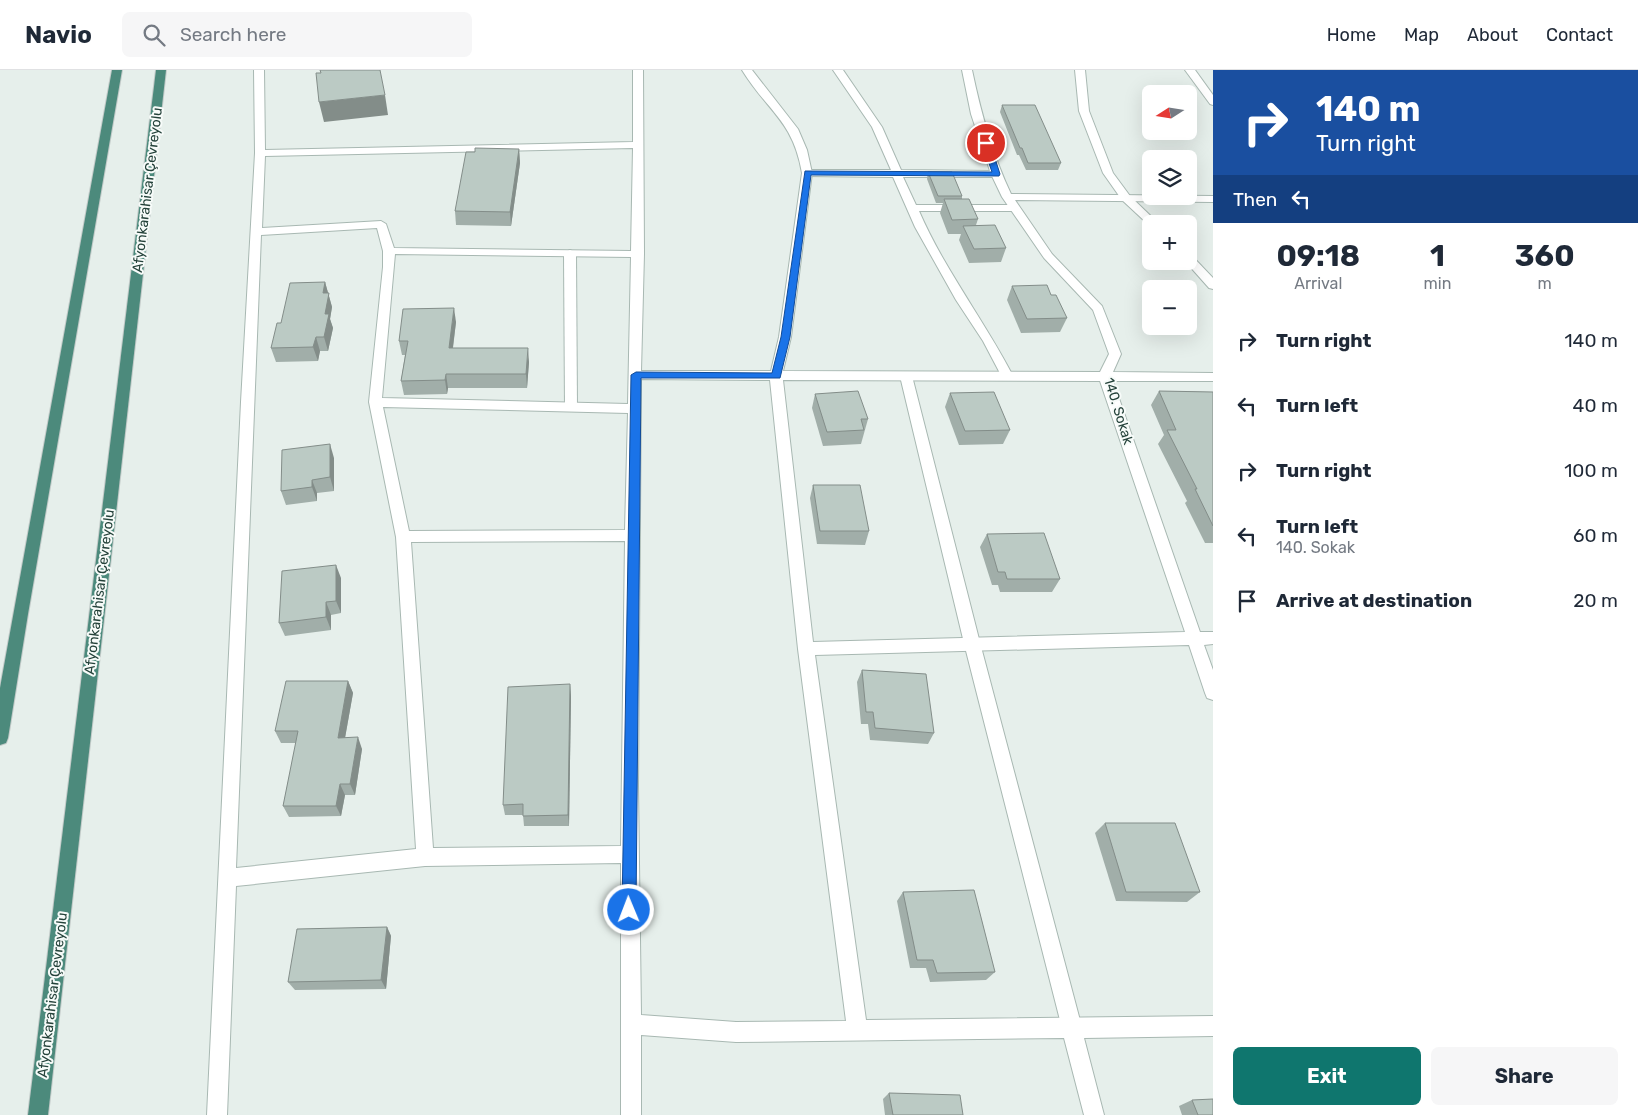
<!DOCTYPE html>
<html lang="en">
<head>
<meta charset="utf-8">
<style>
	:root { --surface:#fff; --page:#f6f6f7; --text:#1f2937; --muted:#747a83; --line:#e0e1e3; --accent:#0f766e }
	body { margin:0; font-family:Rubik,sans-serif; background:var(--page); color:var(--text); height:100vh; display:flex; flex-direction:column; font-size:19px; white-space:nowrap }
	* { box-sizing:border-box; margin:0 }
	p { font-size:16px; color:var(--muted) }
	.icon { flex:none; width:28px; height:28px; fill:none; stroke:currentColor; stroke-width:2; stroke-linecap:round; stroke-linejoin:round }
	.map { position:relative; flex:1; overflow:hidden }
	.sheet { display:flex; flex-direction:column; background:var(--surface); width:425px }
	.sheet>* { flex:none }
	.banner { background:#1a4fa0; color:#fff; overflow:hidden }
	.needle { width:32px; rotate:258deg }
	.controls { position:absolute; left:1142px; top:15px; display:grid; gap:10px }
	.controls a { display:grid; place-items:center; width:55px; height:55px; border-radius:8px; background:var(--surface); box-shadow:0 5px 20px #0002; font-size:25px }
	.pin { position:absolute; display:grid; place-items:center; width:42px; height:42px; color:#fff; margin:-21px; border:2px solid #fff; border-radius:50%; box-shadow:0 1px 5px #0007 }
	.me { position:absolute; width:55px; margin:-28px; rotate:359deg; stroke-linejoin:round; filter:drop-shadow(0 0 4px #0008) }
	.turn { display:flex; align-items:center; gap:18px; height:105px; padding:0 20px; font-size:22px }
	.turn .icon { width:65px; height:65px; stroke-width:2.5 }
	.turn b { display:block; font-size:35px; line-height:42px }
	.then { display:flex; align-items:center; height:48px; padding:0 20px; background:#0003; gap:10px; font-size:19px }
	.eta { display:flex; justify-content:space-evenly; align-items:center; height:85px; text-align:center }
	.eta b { font-size:30px; font-weight:700; line-height:35px }
	.action { display:flex; gap:10px; margin-top:auto; padding:10px 20px }
	.action a { flex:1; height:58px; border-radius:8px; background:var(--accent); color:#fff; font-size:20px; font-weight:700; line-height:58px; text-align:center }
	.action a+a { background:var(--page); color:var(--text) }
	ul { padding:0; list-style:none }
	li { display:flex; align-items:center; gap:15px; height:65px; padding:0 20px }
	li div { flex:1 }
	li b { display:block; font-size:19px }
	li em { font-style:normal }
	header { display:flex; align-items:center; gap:30px; box-sizing:border-box; height:70px; padding:0 25px; background:var(--surface); border-bottom:1px solid var(--line) }
	header strong { font-size:24px }
	nav { display:flex; gap:28px; margin-inline-start:auto; font-size:18px }
	.search { width:350px; height:45px; background:var(--page); display:flex; align-items:center; gap:12px; box-sizing:border-box; padding:0 18px; border-radius:8px; color:var(--muted); font-size:19px }
	main { display:flex; flex:1; min-height:0 }
	.map>svg:first-child { display:block }
	.lines { fill:none; stroke-linecap:round; stroke-linejoin:round }
	.service-casing { stroke:#a8b8b2; stroke-width:2 }
	.minor-casing { stroke:#a8b8b2; stroke-width:2 }
	.trunk-casing { stroke:#c2cac8; stroke-width:2 }
	.service { fill:#fff; fill-rule:evenodd }
	.minor { fill:#fff; fill-rule:evenodd }
	.trunk { fill:#4c8a7c; fill-rule:evenodd }
	.wall { fill:#a1aea9 }
	.shaded-wall { fill:#838d89 }
	.building { fill:#bbcac4; stroke:#838d89 }
	.route { fill:#1a73e8; stroke:#114b97 }
	.labels { text-anchor:middle; stroke-width:4; stroke-linejoin:round; paint-order:stroke }
	.street-label { font-size:14px; fill:#24423a; stroke:#f7fbf9 }
</style>
</head>
<body>
<header>
<strong>Navio</strong>
<div class="search"><svg class="icon" aria-label="search" viewBox="0 0 24 24"><circle cx="10" cy="10" r="6"/><path d="M15 15l6 6"/></svg>Search here</div>
<nav><a>Home</a><a>Map</a><a>About</a><a>Contact</a></nav>
</header>
<main>
<div class="map">
<svg width="1213" height="1045" viewBox="0 0 1213 1045">
	<rect width="100%" height="100%" fill="#e6efeb"/>
	<g class="lines">
		<defs>
			<g id="service">
				<path d="M 833,0 L 843,0 L 882,57 L 901,100 L 996,101 L 1001,104 L 996,107 L 903,107 L 916,135 L 1015,135 L 1020,138 L 1015,141 L 919,141 C 944,199 984,250 1013,306 L 1011,309 L 1003,309 L 983,271 L 956,230 L 915,157 L 893,107 L 807,106 L 802,103 L 807,100 L 891,100 L 872,57 Z"/>
				<polygon points="1075,0 1085,0 1089,41 1113,103 1130,126 1159,154 1151,154 1150,156 1122,130 1103,103 1079,41"/>
				<polygon points="570,180 576,183 577,338 576,341 566,341 565,338 564,183"/>
				<polygon points="1189,186 1193,187 1213,208 1213,219 1209,218 1185,191 1189,191"/>
				<polygon points="906,302 912,306 980,573 1082,958 1079,965 1072,968 1065,965 1062,958 964,573 900,306"/>
			</g>
			<g id="minor">
				<path d="M 254,0 L 264,0 L 265,80 L 633,72 L 633,0 L 643,0 L 644,184 L 641,301 L 771,301 L 779,267 L 802,103 C 793,50 767,41 742,0 L 752,0 L 798,59 L 807,80 L 812,103 L 791,267 L 783,301 L 1100,302 L 1109,284 L 1093,240 L 1044,188 L 1002,127 L 991,104 L 971,44 L 962,0 L 972,0 C 981,43 992,84 1011,124 L 1213,126 L 1213,132 L 1015,130 L 1052,184 L 1102,236 L 1121,284 L 1113,302 L 1213,303 L 1213,311 L 1113,311 L 1200,562 L 1213,562 L 1213,574 L 1204,575 L 1213,600 L 1213,630 L 1207,628 L 1205,623 L 1189,575 L 815,585 L 866,950 L 1213,946 L 1213,966 L 1084,968 L 1104,1045 L 1084,1045 L 1064,968 L 736,972 L 641,965 L 641,1045 L 621,1045 L 621,793 L 425,796 L 236,816 L 227,1045 L 207,1045 L 241,332 L 255,83 ZM 633,78 L 631,181 L 394,178 L 386,154 L 381,151 L 262,158 L 265,86 ZM 377,158 L 383,181 L 383,197 L 369,332 L 396,467 L 416,779 L 236,798 L 261,165 ZM 395,184 L 631,187 L 628,334 L 382,328 ZM 641,309 L 770,310 L 798,579 L 846,951 L 736,952 L 641,945 L 638,716 ZM 783,310 L 1100,311 L 1185,562 L 813,572 ZM 383,337 L 628,343 L 625,460 L 409,461 ZM 625,471 L 621,776 L 433,778 L 411,472 Z"/>
				<polygon points="1185,0 1195,0 1213,25 1213,35 1210,34"/>
			</g>
			<g id="trunk">
				<polygon points="112,0 122,0 28,544 8,668 6,673 0,675 0,618"/>
				<polygon points="156,0 166,0 48,1045 28,1045"/>
			</g>
		</defs>
		<use href="#service" class="service-casing"/>
		<use href="#minor" class="minor-casing"/>
		<use href="#trunk" class="trunk-casing"/>
		<use href="#service" class="service"/>
		<use href="#minor" class="minor"/>
		<use href="#trunk" class="trunk"/>
	</g>
	<g class="wall">
		<polygon points="1002,35 1061,93 1058,100 1026,100 1019,85 1017,85 1000,42"/>
		<polygon points="519,79 520,93 511,156 456,155 455,141 475,82"/>
		<polygon points="928,102 962,126 962,129 978,149 976,155 1006,178 1001,192 969,193 959,170 961,164 948,164 940,143 943,133 936,133 927,109"/>
		<polygon points="325,212 332,237 330,249 333,258 328,281 320,281 318,291 276,292 271,278 281,253"/>
		<polygon points="1012,216 1051,225 1067,248 1060,262 1021,263 1007,230"/>
		<polygon points="456,252 453,278 529,292 527,318 448,318 447,324 404,325 401,311 405,285 402,285 399,271"/>
		<polygon points="1159,321 1213,322 1213,473 1205,473 1185,433 1187,431 1158,374 1164,365 1151,335"/>
		<polygon points="950,323 1010,360 1003,374 959,375 945,337"/>
		<polygon points="815,324 868,349 861,374 823,376 812,338"/>
		<polygon points="334,388 334,421 317,423 317,431 286,435 281,421"/>
		<polygon points="813,415 869,461 865,475 817,474 810,428"/>
		<polygon points="987,464 1060,509 1052,522 1000,522 998,515 992,515 980,477"/>
		<polygon points="341,508 341,543 331,545 331,560 285,566 279,553"/>
		<polygon points="862,600 934,663 928,674 870,670 868,654 861,654 857,612"/>
		<polygon points="348,611 353,623 345,668 362,679 355,725 345,725 341,746 289,747 283,736 296,673 281,673 275,661"/>
		<polygon points="570,614 571,627 569,756 524,756 523,745 505,745 503,735"/>
		<polygon points="1105,753 1200,822 1187,832 1116,831 1095,763"/>
		<polygon points="903,822 995,902 986,910 930,912 926,898 910,898 897,831"/>
		<polygon points="387,857 391,866 386,919 295,920 288,912"/>
		<polygon points="889,1023 963,1045 885,1045 883,1029"/>
		<polygon points="1192,1030 1213,1045 1182,1045 1179,1036"/>
	</g>
	<g class="shaded-wall">
		<polygon points="385,25 388,45 324,52 319,32"/>
		<polygon points="519,79 520,93 511,156 510,142"/>
		<polygon points="325,212 332,237 330,249 333,258 328,281 324,267 325,244 323,223"/>
		<polygon points="454,238 456,252 451,292 449,278"/>
		<polygon points="316,267 320,281 318,291 313,277"/>
		<polygon points="528,278 529,292 527,318 526,304"/>
		<polygon points="446,304 448,318 447,324 445,310"/>
		<polygon points="330,374 334,388 334,421 330,407"/>
		<polygon points="312,410 317,423 317,431 312,417"/>
		<polygon points="336,495 341,508 341,543 336,531"/>
		<polygon points="326,532 331,545 331,560 326,547"/>
		<polygon points="348,611 353,623 343,679 338,668"/>
		<polygon points="570,614 571,627 569,756 568,745"/>
		<polygon points="358,667 362,679 355,725 350,714"/>
		<polygon points="340,714 345,725 341,746 336,736"/>
		<polygon points="387,857 391,866 386,919 381,910"/>
	</g>
	<g class="building">
		<polygon points="320,0 380,0 385,25 319,32 316,3 321,3"/>
		<polygon points="1002,35 1035,35 1061,93 1028,93 1022,78 1020,78"/>
		<polygon points="475,78 519,79 510,142 455,141 466,82 475,82"/>
		<polygon points="928,102 952,102 962,126 938,126"/>
		<polygon points="944,129 969,129 978,149 952,150"/>
		<polygon points="995,155 1006,178 974,179 963,156"/>
		<polygon points="325,212 323,223 329,223 325,244 329,244 324,267 316,267 313,277 271,278 277,253 281,253 290,213"/>
		<polygon points="1047,215 1051,225 1056,225 1067,248 1027,249 1012,216"/>
		<polygon points="454,238 449,278 528,278 526,304 446,304 445,310 401,311 408,271 399,271 403,239"/>
		<polygon points="858,321 868,349 861,349 864,360 827,362 815,324"/>
		<polygon points="1159,321 1213,322 1213,456 1195,419 1197,419 1167,360 1176,360"/>
		<polygon points="994,322 1010,360 965,361 950,323"/>
		<polygon points="330,374 330,407 312,410 312,417 281,421 282,380"/>
		<polygon points="813,415 860,415 869,461 820,461"/>
		<polygon points="1044,463 1060,509 1007,509 1005,502 998,502 987,464"/>
		<polygon points="336,495 336,531 326,532 326,547 279,553 282,501"/>
		<polygon points="862,600 926,604 934,663 875,658 873,642 866,642"/>
		<polygon points="286,611 348,611 338,668 358,667 350,714 340,714 336,736 283,736 298,661 275,661"/>
		<polygon points="570,614 568,745 523,746 523,734 503,735 508,617"/>
		<polygon points="1105,753 1175,753 1200,822 1126,822"/>
		<polygon points="974,820 995,902 937,903 933,890 917,890 903,822"/>
		<polygon points="387,857 381,910 288,912 297,859"/>
		<polygon points="889,1023 960,1025 963,1045 893,1045"/>
		<polygon points="1213,1029 1213,1045 1198,1045 1192,1030"/>
	</g>
	<polygon class="route" points="986,70 990,73 1000,104 999,106 811,105 790,267 780,308 641,308 636,840 634,845 629,847 624,845 622,840 631,305 636,302 772,303 781,267 805,101 992,102 982,73"/>
	<g class="labels">
		<g class="street-label">
			<text transform="translate(147 120) rotate(-83)" y="5">Afyonkarahisar Çevreyolu</text>
			<text transform="translate(1119 341) rotate(73)" y="5">140. Sokak</text>
			<text transform="translate(99 522) rotate(-83)" y="5">Afyonkarahisar Çevreyolu</text>
			<text transform="translate(52 925) rotate(-83)" y="5">Afyonkarahisar Çevreyolu</text>
		</g>
	</g>
</svg>
<div class="controls">
<a><svg class="needle" viewBox="-14 -14 28 28"><path d="M0-13l5 13h-10z" fill="#e53935"/><path d="M0 13l5-13h-10z" fill="#747a83"/></svg></a>
<a><svg class="icon" aria-label="layers" viewBox="0 0 24 24"><path d="M12 4l9 5-9 5-9-5zM3 14l9 5 9-5"/></svg></a>
<a>+</a>
<a>−</a>
</div>
<div class="pin" style="left:986px;top:73px;background:#d93025"><svg class="icon" aria-label="arrive" viewBox="0 0 24 24"><path d="M6 21V4h12l-3 4 3 4H6"/></svg></div>
<svg class="me" style="left:629px;top:840px" viewBox="-20 -20 40 40"><circle r="17" fill="#1a73e8" stroke="#fff" stroke-width="3"/><path d="M0-11L8 9 0 5-8 9z" fill="#fff"/></svg>
</div>
<section class="sheet">
<div class="banner">
<div class="turn"><svg class="icon" aria-label="right" viewBox="0 0 24 24"><path d="M7 20v-9h11M14 6l5 5-5 5"/></svg><div><b>140 m</b>Turn right</div></div>
<div class="then">Then<svg class="icon" aria-label="left" viewBox="0 0 24 24"><path d="M17 20v-9H6M10 6l-5 5 5 5"/></svg></div>
</div>
<div class="eta">
<div><b>09:18</b><p>Arrival</p></div>
<div><b>1</b><p>min</p></div>
<div><b>360</b><p>m</p></div>
</div>
<ul>
<li><svg class="icon" aria-label="right" viewBox="0 0 24 24"><path d="M7 20v-9h11M14 6l5 5-5 5"/></svg><div><b>Turn right</b></div><em>140 m</em></li>
<li><svg class="icon" aria-label="left" viewBox="0 0 24 24"><path d="M17 20v-9H6M10 6l-5 5 5 5"/></svg><div><b>Turn left</b></div><em>40 m</em></li>
<li><svg class="icon" aria-label="right" viewBox="0 0 24 24"><path d="M7 20v-9h11M14 6l5 5-5 5"/></svg><div><b>Turn right</b></div><em>100 m</em></li>
<li><svg class="icon" aria-label="left" viewBox="0 0 24 24"><path d="M17 20v-9H6M10 6l-5 5 5 5"/></svg><div><b>Turn left</b><p>140. Sokak</p></div><em>60 m</em></li>
<li><svg class="icon" aria-label="arrive" viewBox="0 0 24 24"><path d="M6 21V4h12l-3 4 3 4H6"/></svg><div><b>Arrive at destination</b></div><em>20 m</em></li>
</ul>
<div class="action"><a>Exit</a><a>Share</a></div>
</section>
</main>
</body>
</html>
